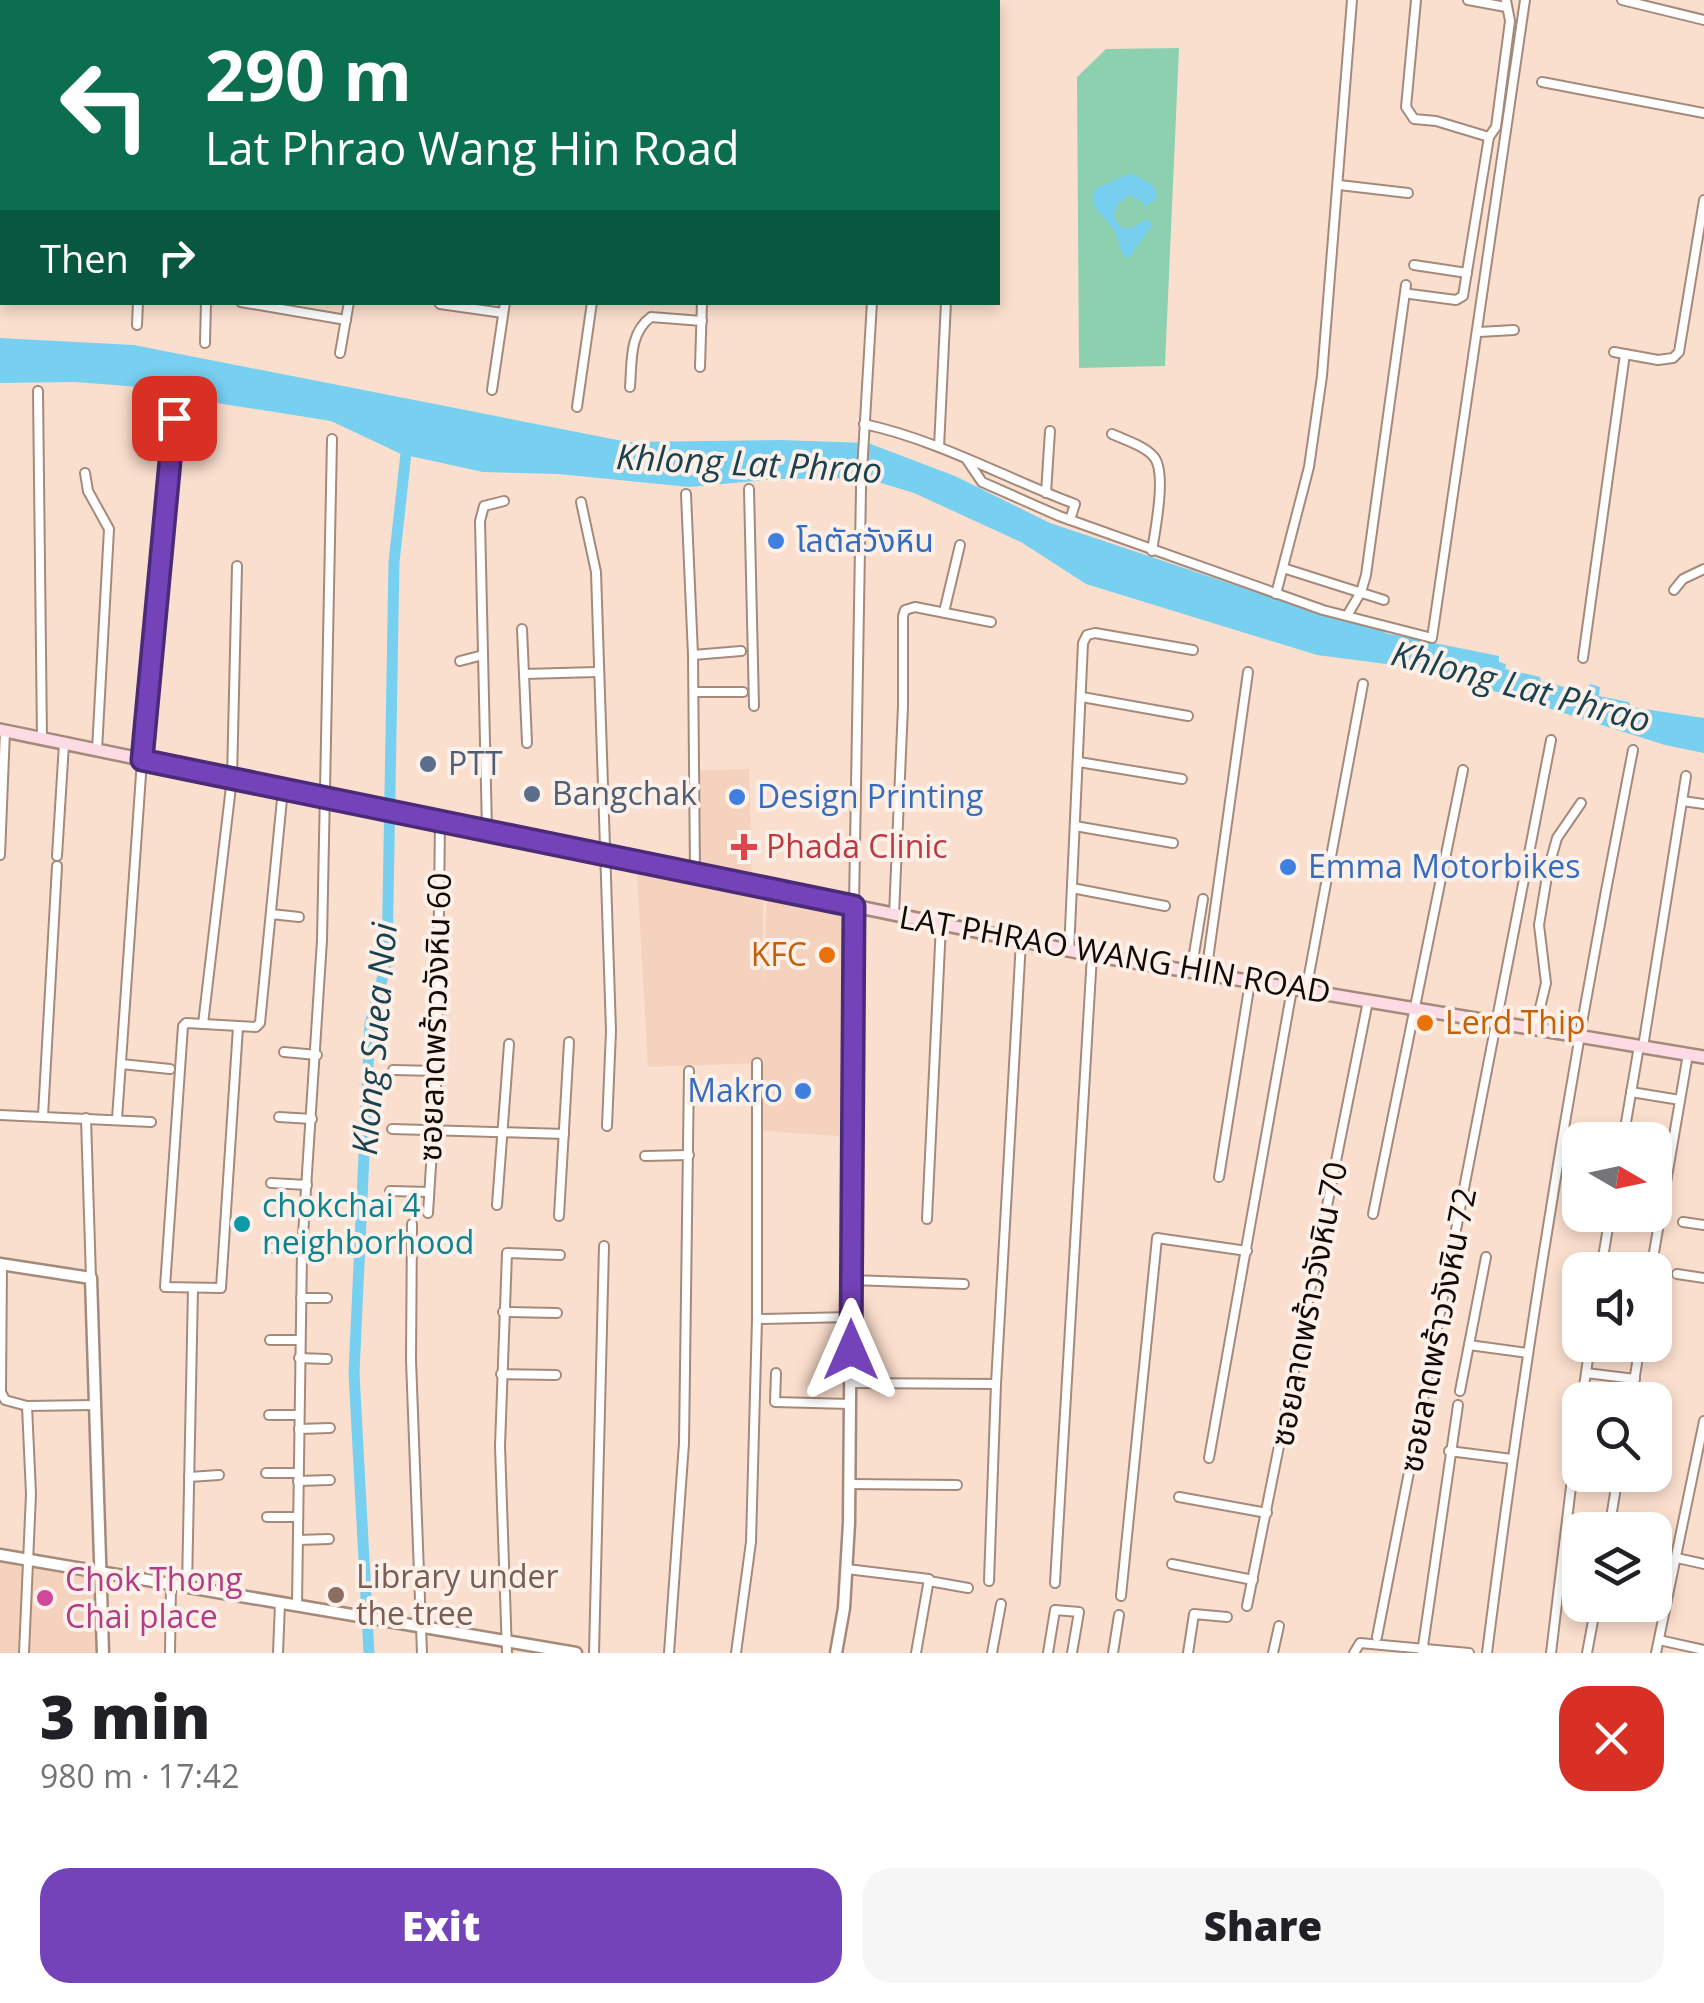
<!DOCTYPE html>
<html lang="en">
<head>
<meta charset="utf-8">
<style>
	:root { --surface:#fff; --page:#f6f6f6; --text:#202124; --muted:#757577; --accent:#7442b9 }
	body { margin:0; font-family:"Open Sans","Noto Sans Thai",sans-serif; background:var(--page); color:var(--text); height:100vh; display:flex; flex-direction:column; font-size:38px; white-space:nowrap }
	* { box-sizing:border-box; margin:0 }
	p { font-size:32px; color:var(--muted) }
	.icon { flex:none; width:55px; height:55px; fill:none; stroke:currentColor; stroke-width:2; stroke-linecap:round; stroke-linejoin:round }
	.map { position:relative; height:1653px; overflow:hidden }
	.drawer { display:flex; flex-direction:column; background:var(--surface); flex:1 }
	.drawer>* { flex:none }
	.hud { position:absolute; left:0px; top:0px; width:1000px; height:305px; box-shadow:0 5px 15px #0003; background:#0b6e4f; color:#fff; overflow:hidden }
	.needle { width:65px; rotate:99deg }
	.buttons { position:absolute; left:1562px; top:1122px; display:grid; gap:20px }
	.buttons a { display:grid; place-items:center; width:110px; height:110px; border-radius:20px; background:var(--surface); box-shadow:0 5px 15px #0003; font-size:50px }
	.pin { position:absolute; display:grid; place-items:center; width:85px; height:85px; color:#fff; margin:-42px; border-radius:20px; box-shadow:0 5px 15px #0006 }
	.me { position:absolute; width:110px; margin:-55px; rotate:0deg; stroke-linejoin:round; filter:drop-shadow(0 0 8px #0008) }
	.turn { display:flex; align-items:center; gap:35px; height:210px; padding:0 40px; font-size:45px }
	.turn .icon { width:130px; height:130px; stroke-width:2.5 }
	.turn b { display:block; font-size:70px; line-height:85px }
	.then { display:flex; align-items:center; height:95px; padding:0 40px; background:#0003; gap:20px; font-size:38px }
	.round { display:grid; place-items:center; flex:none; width:105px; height:105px; border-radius:30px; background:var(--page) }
	.overview { display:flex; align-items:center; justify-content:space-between; height:170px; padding:0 40px }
	h1 { font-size:60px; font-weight:800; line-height:75px }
	.button { display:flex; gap:20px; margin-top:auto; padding:20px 40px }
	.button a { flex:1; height:115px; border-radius:30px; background:var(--accent); color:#fff; font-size:40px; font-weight:800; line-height:115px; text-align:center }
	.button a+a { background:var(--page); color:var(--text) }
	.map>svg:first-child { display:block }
	.built { fill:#f5d2bd }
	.green { fill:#8dd0b0 }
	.water { fill:#78d0f1 }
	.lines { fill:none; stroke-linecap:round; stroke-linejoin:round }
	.canal { stroke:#78d0f1; stroke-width:11 }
	.minor-casing { stroke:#a48a7b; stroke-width:12 }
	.tertiary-casing { stroke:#a48a7b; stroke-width:15 }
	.secondary-casing { stroke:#a48a7b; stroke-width:16 }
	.minor { stroke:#fff; stroke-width:8 }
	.tertiary { stroke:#fff; stroke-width:10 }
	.secondary { stroke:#fcdbe5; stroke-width:11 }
	.route-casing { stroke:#4b2b78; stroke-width:25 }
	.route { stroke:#7442b9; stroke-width:18 }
	.shop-dot { fill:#3f7fe0; stroke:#fcf0e9; stroke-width:4 }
	.service-dot { fill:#5c6f8a; stroke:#fcf0e9; stroke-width:4 }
	.health-dot { fill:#e0444e; stroke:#fcf0e9; stroke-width:4 }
	.food-dot { fill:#e8710a; stroke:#fcf0e9; stroke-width:4 }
	.culture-dot { fill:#0f9aa8; stroke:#fcf0e9; stroke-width:4 }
	.education-dot { fill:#8d6e63; stroke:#fcf0e9; stroke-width:4 }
	.hotel-dot { fill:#d1479c; stroke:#fcf0e9; stroke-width:4 }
	.labels { text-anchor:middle; stroke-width:8; stroke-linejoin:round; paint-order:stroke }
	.shop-label { font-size:32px; fill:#366cbe; stroke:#fcf0e9; text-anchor:start }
	.service-label { font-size:32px; fill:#4e5e75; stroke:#fcf0e9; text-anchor:start }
	.health-label { font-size:32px; fill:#be3a42; stroke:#fcf0e9; text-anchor:start }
	.food-label { font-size:32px; fill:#c56008; stroke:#fcf0e9; text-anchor:end }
	.street-label { font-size:32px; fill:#120905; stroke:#fcf0e9 }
	.culture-label { font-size:32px; fill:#0d838f; stroke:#fcf0e9; text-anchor:start }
	.education-label { font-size:32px; fill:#785e54; stroke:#fcf0e9; text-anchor:start }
	.hotel-label { font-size:32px; fill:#b23c85; stroke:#fcf0e9; text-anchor:start }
	.water-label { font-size:35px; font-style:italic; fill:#19414f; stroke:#fcf0e9 }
</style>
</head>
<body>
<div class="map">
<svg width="1704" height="1653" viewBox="0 0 1704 1653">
	<rect width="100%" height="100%" fill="#fbdfce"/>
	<g class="built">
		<polygon points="749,769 752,877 698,865 697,770"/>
		<polygon points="637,874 763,894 763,988 767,897 850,918 850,1137 763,1131 762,1063 648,1067"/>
		<polygon points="0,1560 95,1578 98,1653 0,1653"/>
	</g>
	<polygon class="green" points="1179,48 1165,366 1079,368 1077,77 1106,49"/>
	<g class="water">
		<path d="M 1131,173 L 1154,186 L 1157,198 L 1147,206 L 1130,195 L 1117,204 L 1114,217 L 1121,228 L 1132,228 L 1146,219 L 1153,224 L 1129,258 L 1124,257 C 1120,249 1119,240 1115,232 C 1106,213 1088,214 1095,189 Z"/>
		<polygon points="0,338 134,345 628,442 780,440 868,443 955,476 1050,523 1083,534 1333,618 1385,628 1385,633 1499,656 1499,662 1506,664 1505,669 1540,677 1541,681 1587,693 1590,684 1600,687 1599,696 1629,702 1631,707 1704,718 1704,753 1665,745 1424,669 1317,655 1086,584 1021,542 914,493 865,478 777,479 689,487 558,474 483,472 401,454 331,421 185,398 152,388 75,382 0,383"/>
	</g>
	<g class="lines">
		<polyline class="canal" points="369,1653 354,1373 370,1024 387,961 394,562 407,444"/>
		<defs>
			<g id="minor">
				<polyline points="117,0 144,2"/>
				<polyline points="579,0 593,2"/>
				<polyline points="862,0 862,2"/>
				<polyline points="1416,0 1406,107 1414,119 1436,121 1489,137"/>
				<polyline points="1468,0 1506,7"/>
				<polyline points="1622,0 1704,20"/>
				<polyline points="5,2 5,0"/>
				<polyline points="69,2 69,0"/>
				<polyline points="220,2 220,0"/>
				<polyline points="290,2 290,0"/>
				<polyline points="377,2 377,0"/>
				<polyline points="465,2 465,0"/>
				<polyline points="545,2 545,0"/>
				<polyline points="956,2 956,0"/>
				<polyline points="1542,82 1704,113"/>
				<polyline points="0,128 2,67"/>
				<polyline points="1339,185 1408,193"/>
				<polyline points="1414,265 1467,273"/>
				<polyline points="1410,294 1456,300 1463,296 1489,137 1496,127 1510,21 1506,0"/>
				<polyline points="241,302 346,320"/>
				<polyline points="440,304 503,313"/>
				<polyline points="137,325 138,302"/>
				<polyline points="1479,332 1514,330"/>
				<polyline points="205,343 206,302"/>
				<polyline points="1614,352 1658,360 1673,358 1679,352 1704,200"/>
				<polyline points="340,353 349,302"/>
				<polyline points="700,367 702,302"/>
				<path d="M 630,387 C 632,362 629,333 651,317 L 702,321"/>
				<polyline points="492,390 505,302"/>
				<polyline points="38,391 42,739"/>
				<polyline points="577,407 592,302"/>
				<path d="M 864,424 C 938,440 1005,478 1075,504 L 1070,520"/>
				<path d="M 1112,434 C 1125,440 1145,446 1154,457 C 1167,473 1155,530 1152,551"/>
				<polyline points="939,447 946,302"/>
				<polyline points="967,460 982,482 1059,516 1323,610 1432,638 1525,0"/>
				<polyline points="85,473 88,491 109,529 97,750"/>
				<polyline points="749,489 754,706"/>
				<polyline points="1046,493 1050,431"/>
				<polyline points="686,494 693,655 695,874"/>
				<polyline points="581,502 596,572 611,1031 607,1126"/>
				<polyline points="1283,568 1384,600"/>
				<polyline points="1674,590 1683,579 1704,569"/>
				<polyline points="1276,594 1309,467 1322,376 1352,0"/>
				<polyline points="944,612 960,545"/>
				<polyline points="1348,614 1361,592 1366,575 1406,285"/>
				<polyline points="522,629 524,674 597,672"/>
				<polyline points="693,655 741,651"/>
				<polyline points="1583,658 1625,354"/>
				<polyline points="460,661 483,655"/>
				<polyline points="524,674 527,743"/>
				<polyline points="694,692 743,692"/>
				<polyline points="1082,697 1188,716"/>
				<polyline points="1079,762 1182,779"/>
				<polyline points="1682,801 1704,804"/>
				<polyline points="1075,826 1173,843"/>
				<polyline points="487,831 480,521 484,506 504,501"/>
				<polyline points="0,855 5,731"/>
				<polyline points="57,856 64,744"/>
				<polyline points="1072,888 1165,906"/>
				<polyline points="854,906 861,488 872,302"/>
				<polyline points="271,914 299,917"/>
				<polyline points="894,915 903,706 903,616 905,610 915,607 991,622"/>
				<polyline points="1069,951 1083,643 1087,635 1095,633 1193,650"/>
				<polyline points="1191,972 1203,899"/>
				<polyline points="1206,974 1248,672"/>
				<polyline points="1306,991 1363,684"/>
				<polyline points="203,1024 232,778 237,566"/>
				<polyline points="238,1027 221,1288 165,1287 183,1026 186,1023 256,1027 260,1023 283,789"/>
				<polyline points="1535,1029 1546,983 1539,925 1548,870 1557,838 1581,803"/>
				<polyline points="1643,1047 1686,776"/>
				<polyline points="284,1052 317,1055"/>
				<polyline points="121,1064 170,1069"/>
				<polyline points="393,1070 437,1071"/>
				<polyline points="1631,1092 1680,1100"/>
				<polyline points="0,1115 151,1122"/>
				<polyline points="43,1116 57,866"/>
				<polyline points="279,1117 312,1119"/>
				<polyline points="86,1118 91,1278"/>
				<polyline points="117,1119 142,760 174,418"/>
				<polyline points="392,1129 564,1134"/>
				<polyline points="1623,1140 1639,1046"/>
				<polyline points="645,1156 689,1155"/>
				<polyline points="1219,1177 1250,982"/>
				<polyline points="271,1183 307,1185"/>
				<polyline points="390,1191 429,1192"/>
				<polyline points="497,1205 509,1044"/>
				<polyline points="428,1213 437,1071 440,821"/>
				<polyline points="1373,1214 1463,770"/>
				<polyline points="559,1216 569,1042"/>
				<polyline points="927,1219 941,924"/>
				<polyline points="1683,1222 1704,1225"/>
				<polyline points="412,1224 411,1360 422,1653"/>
				<polyline points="268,1248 302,1250"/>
				<polyline points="2,1265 1,1392 5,1400 27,1406 94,1405"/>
				<polyline points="1601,1270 1610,1215"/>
				<polyline points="1651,1270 1688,1054"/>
				<polyline points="1677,1274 1704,1278"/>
				<polyline points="851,1280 964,1284"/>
				<polyline points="301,1298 327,1298"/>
				<polyline points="503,1312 557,1313"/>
				<polyline points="757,1319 851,1317"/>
				<polyline points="270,1340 299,1340"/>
				<polyline points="1469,1345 1528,1353"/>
				<polyline points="299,1358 327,1359"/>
				<polyline points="776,1373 775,1402 850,1404"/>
				<polyline points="1586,1373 1635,1379"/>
				<polyline points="501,1374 556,1375"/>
				<polyline points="851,1383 996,1384"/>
				<polyline points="1460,1391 1486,1257"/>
				<polyline points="1582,1400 1590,1345"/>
				<polyline points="1631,1400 1640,1345"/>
				<polyline points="269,1415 299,1415"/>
				<polyline points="299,1429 330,1428"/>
				<polyline points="1449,1451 1512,1459"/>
				<polyline points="1209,1458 1292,989"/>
				<polyline points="266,1473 298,1473"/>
				<polyline points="189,1477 219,1475"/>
				<polyline points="298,1481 330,1480"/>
				<polyline points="849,1484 957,1485"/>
				<polyline points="1179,1497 1267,1513"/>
				<polyline points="267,1517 298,1517"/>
				<polyline points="1609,1530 1618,1475"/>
				<polyline points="298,1540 329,1539"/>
				<polyline points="1677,1558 1704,1564"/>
				<polyline points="1172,1564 1253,1580"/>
				<polyline points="847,1569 929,1579 916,1653"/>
				<polyline points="929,1581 968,1588"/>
				<polyline points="989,1581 996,1384 1021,941"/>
				<polyline points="1055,1583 1092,955"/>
				<polyline points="187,1587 193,1288"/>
				<polyline points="1121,1596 1157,1238 1247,1251"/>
				<polyline points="297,1605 302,1251 322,940 332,439"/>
				<polyline points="1247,1606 1368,1001"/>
				<polyline points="1377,1637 1551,740"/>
				<polyline points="1659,1640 1704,1650"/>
				<polyline points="24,1653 31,1494 27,1406"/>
				<polyline points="170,1653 171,1584"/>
				<polyline points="278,1653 280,1603"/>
				<polyline points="507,1653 500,1446 507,1253 560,1255"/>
				<polyline points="594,1653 604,1246"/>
				<polyline points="669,1653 684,1443 689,1071"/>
				<polyline points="736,1653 751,1542 757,1319 757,1063"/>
				<polyline points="992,1653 1001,1604"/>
				<polyline points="1048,1653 1055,1610 1079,1612 1072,1653"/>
				<polyline points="1113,1653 1119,1615"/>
				<polyline points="1188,1653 1194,1614 1227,1617"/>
				<polyline points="1273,1653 1279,1626"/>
				<polyline points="1354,1653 1360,1643 1469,1653"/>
				<polyline points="1422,1653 1458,1405"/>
				<path d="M 1487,1653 C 1525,1350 1574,1049 1633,750"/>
				<polyline points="1551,1653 1580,1412"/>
				<polyline points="1587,1653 1596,1605"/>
				<polyline points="1656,1653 1704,1421"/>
			</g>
			<g id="tertiary">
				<polyline points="0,1264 91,1278 103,1653"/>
				<polyline points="0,1555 576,1653"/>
				<polyline points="836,1653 844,1608 849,1523 854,906"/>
			</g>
			<polyline id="secondary" points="0,730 1092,955 1704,1057"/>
		</defs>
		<use href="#minor" class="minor-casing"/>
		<use href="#tertiary" class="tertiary-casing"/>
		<use href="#secondary" class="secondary-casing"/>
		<use href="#minor" class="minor"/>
		<use href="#tertiary" class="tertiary"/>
		<use href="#secondary" class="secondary"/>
	</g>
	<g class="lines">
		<defs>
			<polyline id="route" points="174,418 142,760 854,906 851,1350"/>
		</defs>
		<use href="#route" class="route-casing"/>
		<use href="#route" class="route"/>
	</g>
	<g class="shop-dot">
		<circle cx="776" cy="541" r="10"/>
		<circle cx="737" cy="797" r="10"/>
		<circle cx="1288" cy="867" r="10"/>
		<circle cx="803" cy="1091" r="10"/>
	</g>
	<g class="service-dot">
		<circle cx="428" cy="764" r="10"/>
		<circle cx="532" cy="794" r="10"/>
	</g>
	<path class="health-dot" d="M739 832h10v10h10v10h-10v10h-10v-10h-10v-10h10z"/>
	<g class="food-dot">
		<circle cx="827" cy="955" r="10"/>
		<circle cx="1425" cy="1023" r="10"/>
	</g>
	<circle class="culture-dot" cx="242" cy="1224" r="10"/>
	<circle class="education-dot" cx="336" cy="1595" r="10"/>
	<circle class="hotel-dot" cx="45" cy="1598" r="10"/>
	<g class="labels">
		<g class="shop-label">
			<text x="796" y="552">โลตัสวังหิน</text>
			<text x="757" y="808">Design Printing</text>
			<text x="1308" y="878">Emma Motorbikes</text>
			<text x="783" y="1102" text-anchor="end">Makro</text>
		</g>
		<g class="service-label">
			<text x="448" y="775">PTT</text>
			<text x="552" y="805">Bangchak</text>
		</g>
		<g class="health-label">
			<text x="766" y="858">Phada Clinic</text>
		</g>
		<g class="food-label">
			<text x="807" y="966">KFC</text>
			<text x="1445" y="1034" text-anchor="start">Lerd Thip</text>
		</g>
		<g class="street-label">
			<text transform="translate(1115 955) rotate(10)" y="11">LAT PHRAO WANG HIN ROAD</text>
			<text transform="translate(435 1017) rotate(-88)" y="11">ซอยลาดพร้าววังหิน 60</text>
			<text transform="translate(1309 1304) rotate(-79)" y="11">ซอยลาดพร้าววังหิน 70</text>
			<text transform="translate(1438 1330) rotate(-79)" y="11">ซอยลาดพร้าววังหิน 72</text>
		</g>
		<g class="culture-label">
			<text x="262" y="1217">chokchai 4<tspan x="262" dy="37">neighborhood</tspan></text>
		</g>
		<g class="education-label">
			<text x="356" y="1588">Library under<tspan x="356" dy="37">the tree</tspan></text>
		</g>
		<g class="hotel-label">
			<text x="65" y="1591">Chok Thong<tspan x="65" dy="37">Chai place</tspan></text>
		</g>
		<g class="water-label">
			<text transform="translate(749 464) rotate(3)" y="12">Khlong Lat Phrao</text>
			<text transform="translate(1521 687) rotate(15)" y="12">Khlong Lat Phrao</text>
			<text transform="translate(375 1039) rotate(-85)" y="12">Klong Suea Noi</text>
		</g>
	</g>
</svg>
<div class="buttons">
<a><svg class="needle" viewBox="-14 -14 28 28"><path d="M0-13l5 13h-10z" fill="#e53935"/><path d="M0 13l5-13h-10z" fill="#757577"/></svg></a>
<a><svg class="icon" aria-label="sound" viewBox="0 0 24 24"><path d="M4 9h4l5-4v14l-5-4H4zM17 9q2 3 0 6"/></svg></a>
<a><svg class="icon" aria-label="search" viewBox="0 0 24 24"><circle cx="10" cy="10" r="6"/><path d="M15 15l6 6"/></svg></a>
<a><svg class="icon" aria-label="layers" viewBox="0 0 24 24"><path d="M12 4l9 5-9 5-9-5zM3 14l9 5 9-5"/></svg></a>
</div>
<div class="pin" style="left:174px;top:418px;background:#d93025"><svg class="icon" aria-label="arrive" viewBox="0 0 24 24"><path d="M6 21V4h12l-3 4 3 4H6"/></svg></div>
<svg class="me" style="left:851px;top:1350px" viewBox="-20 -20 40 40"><path d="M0-17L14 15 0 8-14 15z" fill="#7442b9" stroke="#fff" stroke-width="4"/></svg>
<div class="hud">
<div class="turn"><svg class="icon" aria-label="left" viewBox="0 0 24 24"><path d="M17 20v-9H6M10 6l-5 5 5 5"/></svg><div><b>290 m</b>Lat Phrao Wang Hin Road</div></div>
<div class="then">Then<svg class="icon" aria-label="right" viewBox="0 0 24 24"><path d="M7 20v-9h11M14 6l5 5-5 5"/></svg></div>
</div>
</div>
<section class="drawer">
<div class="overview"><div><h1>3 min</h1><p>980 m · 17:42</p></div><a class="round" style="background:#d93025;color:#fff"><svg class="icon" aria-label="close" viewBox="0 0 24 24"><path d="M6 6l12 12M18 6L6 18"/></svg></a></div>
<div class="button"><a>Exit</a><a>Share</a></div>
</section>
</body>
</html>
